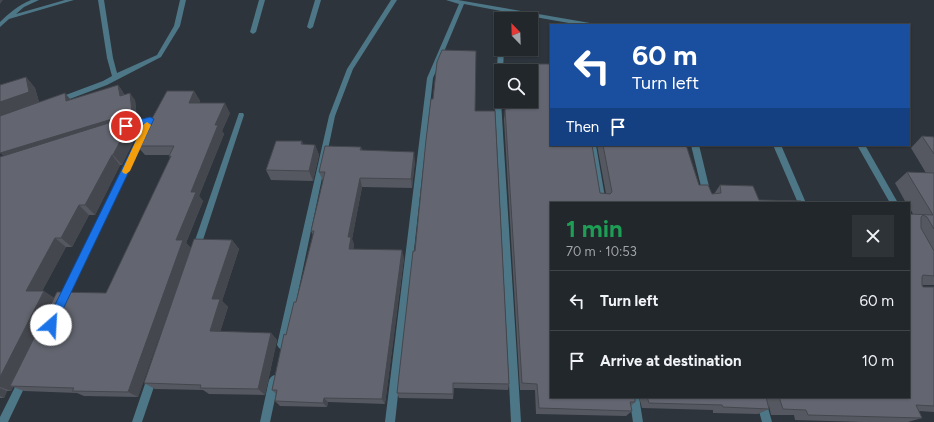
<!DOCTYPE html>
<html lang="en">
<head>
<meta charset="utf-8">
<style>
	:root { --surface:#22272c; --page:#2e3338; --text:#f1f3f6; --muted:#a2a5a9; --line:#3f4448 }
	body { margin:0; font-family:Figtree,sans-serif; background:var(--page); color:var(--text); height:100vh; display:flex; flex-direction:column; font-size:15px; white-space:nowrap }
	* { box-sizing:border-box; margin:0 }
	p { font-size:13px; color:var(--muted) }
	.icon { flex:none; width:22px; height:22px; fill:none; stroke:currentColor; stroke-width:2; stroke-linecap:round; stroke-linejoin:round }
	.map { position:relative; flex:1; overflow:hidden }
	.panel { position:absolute; left:550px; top:202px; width:360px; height:196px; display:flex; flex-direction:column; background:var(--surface); border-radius:0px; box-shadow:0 1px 3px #0004,0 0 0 1px var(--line) }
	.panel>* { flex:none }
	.hud { position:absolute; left:550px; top:24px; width:360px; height:122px; border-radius:0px; box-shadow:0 1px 3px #0004,0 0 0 1px var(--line); background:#1a4fa0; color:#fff; overflow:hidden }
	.needle { width:26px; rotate:337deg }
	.buttons { position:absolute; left:494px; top:12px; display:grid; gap:8px }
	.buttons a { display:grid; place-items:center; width:44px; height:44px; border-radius:0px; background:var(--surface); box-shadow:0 1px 3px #0004,0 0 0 1px var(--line); font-size:20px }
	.pin { position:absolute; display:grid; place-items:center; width:34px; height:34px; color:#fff; margin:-17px; border:2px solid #fff; border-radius:50%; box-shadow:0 1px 4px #0007 }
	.me { position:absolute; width:44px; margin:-22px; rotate:26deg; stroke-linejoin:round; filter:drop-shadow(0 0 3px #0008) }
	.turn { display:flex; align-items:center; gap:14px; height:84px; padding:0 16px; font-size:18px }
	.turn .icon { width:52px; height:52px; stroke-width:2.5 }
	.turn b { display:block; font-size:28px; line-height:34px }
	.then { display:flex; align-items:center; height:38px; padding:0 16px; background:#0003; gap:8px; font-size:15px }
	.round { display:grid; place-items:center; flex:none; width:42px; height:42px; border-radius:0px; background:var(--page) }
	.head { display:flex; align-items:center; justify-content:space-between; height:68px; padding:0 16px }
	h1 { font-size:24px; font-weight:700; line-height:30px; color:#1e9e55 }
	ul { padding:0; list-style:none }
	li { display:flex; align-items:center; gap:12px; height:60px; padding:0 16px; border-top:1px solid var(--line) }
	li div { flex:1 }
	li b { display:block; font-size:15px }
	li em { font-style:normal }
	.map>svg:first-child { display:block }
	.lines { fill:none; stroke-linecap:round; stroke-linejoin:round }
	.street { fill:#4d7787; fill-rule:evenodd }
	.wall { fill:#555860 }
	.shaded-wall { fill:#45474e }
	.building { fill:#636670; stroke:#45474e }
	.route { fill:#1a73e8; stroke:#114b97 }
	.slow { fill:#f59e0b }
</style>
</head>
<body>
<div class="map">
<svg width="934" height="422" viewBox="0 0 934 422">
	<rect width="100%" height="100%" fill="#2d343b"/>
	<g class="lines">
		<g class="street">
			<path d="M 31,0 L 39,0 L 24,7 L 16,14 L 65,0 L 74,0 L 9,19 L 0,27 L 0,22 C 9,13 19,5 31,0 Z"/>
			<polygon points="98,0 104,0 113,58 117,73 157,55 174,26 180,0 186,0 180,26 161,57 107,85 59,103 55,103 55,99 103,81 112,76 107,58"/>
			<polygon points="259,0 265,0 256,32 253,34 250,32"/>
			<polygon points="315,0 321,0 313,27 310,29 307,27"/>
			<polygon points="391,0 397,0 353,69 335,116 287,345 285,348 282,350 279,348 277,345 329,116 347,69"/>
			<polygon points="446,0 458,0 590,23 593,25 580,25 507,12 506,19 501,19 501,20 501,11 464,4 433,78 395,422 385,422 427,78 459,4"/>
			<polygon points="501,47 501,49 504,49 503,71 501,71 501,101 521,422 511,422 495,107 498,49"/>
			<polygon points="239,113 243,113 244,115 200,249 199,252 196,253 193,252 192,249"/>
			<polygon points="150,117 153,119 65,305 62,306 59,305 57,302 59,299 145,123 126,129 122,126 124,124"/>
			<polygon points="588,145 596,145 606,203 598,203"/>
			<polygon points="691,145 699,145 713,203 705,203"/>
			<polygon points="773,145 781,145 806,203 798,203"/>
			<polygon points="857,145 865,145 898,203 890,203"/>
			<polygon points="153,370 156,372 158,375 142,422 132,422 148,375 150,372"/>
			<polygon points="23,375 26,377 28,380 8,422 0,422 0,417 20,377"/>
			<polygon points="274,375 277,377 279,380 270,422 260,422 269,380 271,377"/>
			<polygon points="629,397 639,397 643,422 633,422"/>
			<polygon points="755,397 765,397 772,422 762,422"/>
		</g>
	</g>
	<g class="wall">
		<polygon points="516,64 551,64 551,145 592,145 600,193 606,194 597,145 686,145 699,185 708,185 712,194 714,194 720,185 753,186 759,200 801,201 802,203 551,203 551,397 635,397 635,402 631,406 632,411 626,416 536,414 535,390 520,390 504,120 505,109 517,108 517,101 531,101 531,71 515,71"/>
		<polygon points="26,77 35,88 39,102 70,100 118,85 123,92 124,95 135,100 137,119 134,120 138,126 139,130 122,165 120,165 95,215 89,215 72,247 66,247 42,291 54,298 106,293 170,158 169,156 170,155 145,155 137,146 194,91 200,101 199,103 230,113 222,131 224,134 199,196 203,201 186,243 191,248 232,240 239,249 222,301 228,307 220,332 271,333 277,340 265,395 209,394 203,390 155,389 144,383 187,257 138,397 84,396 77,393 24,391 13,387 11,391 7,391 4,398 0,398 0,157 3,156"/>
		<polygon points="433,99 475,111 509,384 508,390 454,388 453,399 399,398 397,393"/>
		<polygon points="922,136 934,137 934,285 922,285 923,287 934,287 934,412 919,411 922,418 908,422 862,422 795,420 794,415 771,415 769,406 769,409 758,414 713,413 713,410 642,408 639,397 909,397 913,214 909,207 909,203 906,203 895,183 907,172 926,173 911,148"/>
		<polygon points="302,141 303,145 315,145 319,155 313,181 271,180 266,170"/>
		<polygon points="361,147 362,150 415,161 412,188 362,187 352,239 354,245 353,249 404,258 385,404 328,402 327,407 280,406 275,401 276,394 272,390 286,335 296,302 313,235 311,231 323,181 319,172"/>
	</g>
	<g class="shaded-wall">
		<polygon points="0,0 3,0 0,4"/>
		<polygon points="26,77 35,88 39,102 0,116 0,102"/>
		<polygon points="118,85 123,92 125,102 120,96"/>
		<polygon points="194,91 200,101 195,112 189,103"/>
		<polygon points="65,93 71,100 66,101"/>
		<polygon points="130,93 135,100 137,119 134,120 138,126 139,130 122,165 113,155 7,159 0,153"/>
		<polygon points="225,103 230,113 222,131 224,134 199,196 203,201 186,243 191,248 138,397 128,392 176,240 191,192 215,125"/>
		<polygon points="315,145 319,155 313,181 309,171"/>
		<polygon points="414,152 415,161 412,188 411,179"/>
		<polygon points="112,155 120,165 95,215 85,205"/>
		<polygon points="360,178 362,187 352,239 354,245 352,257 349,249 348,237"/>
		<polygon points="79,205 89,215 72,247 61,238"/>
		<polygon points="55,238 66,247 38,299 26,291"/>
		<polygon points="232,240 239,249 222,301 228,307 218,339 210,331 212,299"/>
		<polygon points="402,250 404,258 385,404 382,399"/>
		<polygon points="44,291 56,299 10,386 13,387 11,391 0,387 0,377"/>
		<polygon points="271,333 277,340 265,395 258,389"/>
		<polygon points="0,388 7,391 4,398 0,396"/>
		<polygon points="324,398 328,402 327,407 323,403"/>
	</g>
	<g class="building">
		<polygon points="442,50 476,51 475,111 495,111 509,384 453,383 453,394 397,393 413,251 415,251 426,140 431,99 433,99 437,62"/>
		<polygon points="516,64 551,64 551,145 592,145 600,193 610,194 612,192 603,145 686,145 699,185 708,185 712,194 721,193 720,185 753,186 759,200 801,201 802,203 551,203 551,397 635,397 635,402 630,402 632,411 539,408 537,384 522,383 505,109 519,108 519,101 531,101 531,71 516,71"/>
		<polygon points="26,77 29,92 0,102 0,85"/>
		<polygon points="118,85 120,96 130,93 132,113 0,153 0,116 65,93 66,101"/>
		<polygon points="167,91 194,91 189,103 225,103 215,125 218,125 191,192 196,192 176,240 183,240 128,392 72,391 74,388 10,386 57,292 106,293 171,156 169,156 174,146 137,146"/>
		<polygon points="131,116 131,120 113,155 112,155 85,205 79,205 61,238 55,238 26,291 44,291 0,377 0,157"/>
		<polygon points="922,136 934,137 934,154"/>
		<polygon points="276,141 302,141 301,144 315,145 309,171 266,170"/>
		<polygon points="325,146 361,147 360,150 414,152 411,179 360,178 348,237 351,237 349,249 402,250 382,399 324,398 323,403 275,401 277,390 272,390 284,334 286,335 294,302 296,302 314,231 311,231 325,172 319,172"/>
		<polygon points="907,172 934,173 934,229 927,217 923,215 921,217 921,228 934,251 934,276 923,275 922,277 922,285 923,287 934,287 934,406 916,405 922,418 808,415 806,410 783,409 779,397 909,397 909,214 933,215"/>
		<polygon points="194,239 232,240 212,299 220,299 210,331 271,333 258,389 200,388 201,385 144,383"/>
		<polygon points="647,397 766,397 769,409 723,407 722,405 649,403"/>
	</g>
	<polygon class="route" points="150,117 154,119 54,328 51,330 47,328 45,325 47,321 144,124 126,128 122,126 123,124"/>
	<polygon class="slow" points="147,122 151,125 130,171 126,174 123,173 122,171 143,125"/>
</svg>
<div class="buttons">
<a><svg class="needle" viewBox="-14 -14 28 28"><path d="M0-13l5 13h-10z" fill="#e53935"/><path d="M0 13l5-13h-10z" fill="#a2a5a9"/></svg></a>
<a><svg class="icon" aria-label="search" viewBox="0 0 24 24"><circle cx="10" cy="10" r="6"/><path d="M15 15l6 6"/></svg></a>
</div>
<div class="pin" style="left:126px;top:126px;background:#d93025"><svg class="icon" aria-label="arrive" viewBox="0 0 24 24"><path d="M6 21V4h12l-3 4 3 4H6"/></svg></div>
<svg class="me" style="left:51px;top:325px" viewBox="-20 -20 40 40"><circle r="19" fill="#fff"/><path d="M0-13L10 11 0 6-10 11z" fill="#1a73e8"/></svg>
<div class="hud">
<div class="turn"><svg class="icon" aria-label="left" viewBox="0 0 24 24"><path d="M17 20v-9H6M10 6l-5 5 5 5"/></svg><div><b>60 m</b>Turn left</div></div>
<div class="then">Then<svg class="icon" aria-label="arrive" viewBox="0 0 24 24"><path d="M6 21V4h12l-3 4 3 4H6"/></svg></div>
</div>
<section class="panel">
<div class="head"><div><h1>1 min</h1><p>70 m · 10:53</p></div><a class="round"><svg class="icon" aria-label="close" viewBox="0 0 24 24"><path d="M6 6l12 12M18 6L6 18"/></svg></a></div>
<ul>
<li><svg class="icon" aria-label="left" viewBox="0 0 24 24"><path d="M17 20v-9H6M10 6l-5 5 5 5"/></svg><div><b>Turn left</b></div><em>60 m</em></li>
<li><svg class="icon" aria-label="arrive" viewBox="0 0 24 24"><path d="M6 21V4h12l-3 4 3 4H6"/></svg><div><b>Arrive at destination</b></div><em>10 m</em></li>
</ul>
</section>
</div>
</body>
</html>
